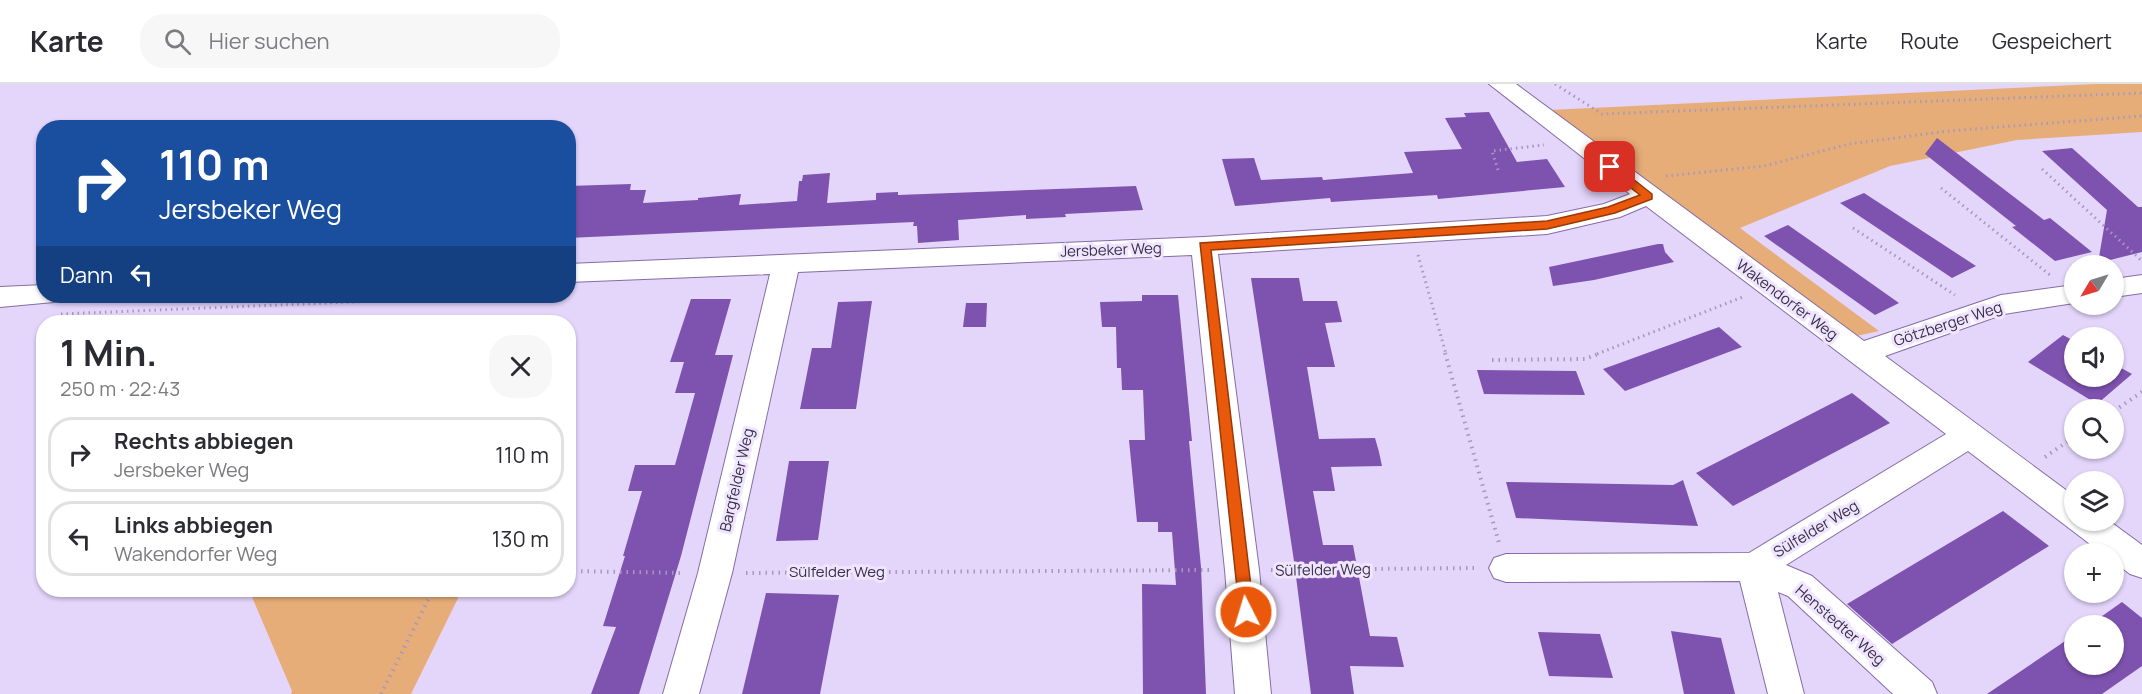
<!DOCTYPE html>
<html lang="de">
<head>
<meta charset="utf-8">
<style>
	:root { --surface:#fff; --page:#f7f7f7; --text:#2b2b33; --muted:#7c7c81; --line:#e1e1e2 }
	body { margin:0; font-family:Manrope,sans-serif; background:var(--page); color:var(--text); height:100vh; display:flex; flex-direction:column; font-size:22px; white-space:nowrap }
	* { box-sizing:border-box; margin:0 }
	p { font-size:20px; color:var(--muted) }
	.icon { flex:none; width:33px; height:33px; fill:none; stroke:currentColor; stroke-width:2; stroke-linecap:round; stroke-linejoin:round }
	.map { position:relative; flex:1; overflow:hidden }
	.details { position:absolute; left:36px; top:231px; width:540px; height:282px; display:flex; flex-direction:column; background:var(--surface); border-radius:24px; box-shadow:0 2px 4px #0004 }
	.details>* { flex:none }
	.top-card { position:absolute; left:36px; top:36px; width:540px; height:183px; border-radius:24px; box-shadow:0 2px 4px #0004; background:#1a4fa0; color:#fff; overflow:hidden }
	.needle { width:39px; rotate:232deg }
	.buttons { position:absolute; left:2064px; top:171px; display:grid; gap:12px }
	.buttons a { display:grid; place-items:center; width:60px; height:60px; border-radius:50%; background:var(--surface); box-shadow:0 2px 4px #0004; font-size:30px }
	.pin { position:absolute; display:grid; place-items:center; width:51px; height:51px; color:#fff; margin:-26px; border-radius:12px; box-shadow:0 3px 9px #0006 }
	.me { position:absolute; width:66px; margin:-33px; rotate:355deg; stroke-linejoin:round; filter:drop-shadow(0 0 4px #0008) }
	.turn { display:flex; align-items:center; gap:21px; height:126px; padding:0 24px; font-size:27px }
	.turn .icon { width:78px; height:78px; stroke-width:2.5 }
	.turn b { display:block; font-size:42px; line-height:51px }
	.then { display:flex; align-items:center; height:57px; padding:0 24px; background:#0003; gap:12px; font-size:22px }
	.round { display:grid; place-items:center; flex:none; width:63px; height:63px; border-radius:24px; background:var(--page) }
	.head { display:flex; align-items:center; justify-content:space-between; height:102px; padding:0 24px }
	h1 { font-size:36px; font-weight:700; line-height:45px }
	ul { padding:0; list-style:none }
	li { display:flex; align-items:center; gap:18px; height:75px; margin:0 12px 9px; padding:0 12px; border:3px solid var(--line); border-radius:24px }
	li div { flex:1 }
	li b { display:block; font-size:22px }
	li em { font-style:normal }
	header { display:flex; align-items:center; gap:36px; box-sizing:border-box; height:84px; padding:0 30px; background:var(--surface); border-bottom:2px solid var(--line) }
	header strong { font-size:28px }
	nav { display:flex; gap:33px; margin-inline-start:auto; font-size:21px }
	.search { width:420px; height:54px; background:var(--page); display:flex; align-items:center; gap:15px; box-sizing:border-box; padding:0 21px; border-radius:24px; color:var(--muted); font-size:22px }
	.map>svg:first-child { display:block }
	.green { fill:#e7ad78 }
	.building { fill:#7e52af }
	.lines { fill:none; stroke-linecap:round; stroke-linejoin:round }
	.minor-casing { stroke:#856da5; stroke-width:2 }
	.path-far1 { stroke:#a699ba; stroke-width:3; stroke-dasharray:1.5 4; stroke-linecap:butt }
	.path { stroke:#a699ba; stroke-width:4; stroke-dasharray:1.5 5; stroke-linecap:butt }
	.minor { fill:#fff; fill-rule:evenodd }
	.route { fill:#ea580c; stroke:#983908; stroke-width:1.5 }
	.labels { text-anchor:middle; stroke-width:6; stroke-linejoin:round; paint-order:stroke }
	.street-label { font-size:15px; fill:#392f47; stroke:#efe5fe }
</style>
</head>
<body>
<header>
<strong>Karte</strong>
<div class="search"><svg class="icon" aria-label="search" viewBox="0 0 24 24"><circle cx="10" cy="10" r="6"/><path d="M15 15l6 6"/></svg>Hier suchen</div>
<nav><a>Karte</a><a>Route</a><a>Gespeichert</a></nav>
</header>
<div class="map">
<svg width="2142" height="610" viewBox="0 0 2142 610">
	<rect width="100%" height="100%" fill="#e4d5fb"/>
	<g class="green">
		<polygon points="2096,0 2142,0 2142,48 2017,56 1890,82 1740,144 1879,247 1852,253 1549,26"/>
		<polygon points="249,506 462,506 411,610 291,610 292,607"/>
	</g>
	<g class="building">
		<polygon points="1489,28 1517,78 1547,75 1565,103 1438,115 1437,111 1331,118 1330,114 1235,122 1222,75 1254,74 1261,96 1322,93 1323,96 1413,89 1404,68 1462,65 1445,34 1466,33 1464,29"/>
		<polygon points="1937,54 2044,136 2050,134 2092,168 2055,177 2012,143 2016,142 1925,70"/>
		<polygon points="2072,64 2138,123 2142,123 2142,168 2098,179 2107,126 2042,67"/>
		<polygon points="830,89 827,119 876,116 876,109 898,108 898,111 1136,102 1143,126 1065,130 1066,133 1026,135 1026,131 958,136 959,156 918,159 917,142 913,142 914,138 568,154 568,102 631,100 630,106 646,106 643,119 698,116 698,114 741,110 739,121 797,117 799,97 802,97 803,91"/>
		<polygon points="1864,109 1907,137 1976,182 1952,194 1840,119"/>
		<polygon points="1788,141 1841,178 1899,219 1875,231 1764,152"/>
		<polygon points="1658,160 1663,160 1665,168 1674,178 1594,196 1553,202 1549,183"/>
		<polygon points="1251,194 1299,194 1303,217 1337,217 1342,238 1325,239 1335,283 1307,283 1319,355 1375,354 1379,368 1382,382 1331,383 1335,407 1313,407 1323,461 1353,461 1370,552 1397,553 1404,583 1350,582 1354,610 1311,610 1294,477"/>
		<polygon points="1142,211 1178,211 1192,357 1189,357 1201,483 1206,610 1143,610 1142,500 1176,501 1172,448 1158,448 1158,438 1137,438 1129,356 1145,356 1143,306 1122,306 1121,284 1117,284 1116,243 1102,243 1100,218 1142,217"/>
		<polygon points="691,215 731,215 715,271 733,271 681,472 639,610 591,610 616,543 603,542 625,472 623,472 642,407 628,407 635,381 675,381 695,309 675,309 684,278 670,278"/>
		<polygon points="872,217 856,325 800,325 812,264 831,264 838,218"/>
		<polygon points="966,219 987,219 986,243 963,243"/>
		<polygon points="1719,243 1742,263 1625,307 1603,285"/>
		<polygon points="2063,251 2074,257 2074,292 2114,292 2114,280 2132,290 2097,320 2028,278"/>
		<polygon points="1477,286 1576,287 1585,311 1484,310"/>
		<polygon points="1852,309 1890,339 1733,422 1696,389"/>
		<polygon points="789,377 829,377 818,456 776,457"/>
		<polygon points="1683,396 1698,442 1516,434 1506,398 1673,401"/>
		<polygon points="2003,427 2049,462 1892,560 1847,520"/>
		<polygon points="766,509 839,511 820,610 742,610"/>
		<polygon points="2122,518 2142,534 2142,582 2102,610 1987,610 2074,551 2074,580 2114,580 2114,542 2088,542"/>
		<polygon points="1671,547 1721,554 1735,610 1684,610"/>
		<polygon points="1538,548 1600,550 1613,594 1549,592"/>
	</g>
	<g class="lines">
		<defs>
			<g id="minor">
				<polygon points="1489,0 1516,0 1864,257 2001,211 2074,201 2074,219 2004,230 1885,272 2074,412 2074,436 2108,436 2142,461 2142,494 2130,490 2114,478 2114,470 2103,470 1968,367 1786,481 1812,492 1932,598 1937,610 1893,610 1788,512 1778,508 1804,610 1768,610 1740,497 1506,498 1494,494 1489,484 1494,474 1506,470 1749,469 1946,350 1646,122 1620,133 1547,150 1218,170 1259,486 1271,610 1235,610 1225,486 1192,171 798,188 732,489 699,610 663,610 698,489 770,190 568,198 568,180 1204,153 1547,132 1604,120 1630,110"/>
				<polygon points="2142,191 2142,209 2114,213 2114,195"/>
				<polygon points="44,201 44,212 58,212 54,218 0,223 0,203"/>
			</g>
		</defs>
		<use href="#minor" class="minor-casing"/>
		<g class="path-far1">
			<polyline points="1555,0 1602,30 2142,9"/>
			<polyline points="2042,85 2141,176"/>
			<polyline points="1498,86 1492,67 1544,61"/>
			<polyline points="1666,92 1764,82 1849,60 1948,47 2142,32"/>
			<polyline points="1941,104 2050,191"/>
			<polyline points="1853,144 1955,211"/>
			<polyline points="1418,171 1446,270"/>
			<polyline points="61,230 496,212"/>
			<polyline points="1597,270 1743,213"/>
		</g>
		<g class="path">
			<polyline points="1445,269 1499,459"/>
			<polyline points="1492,276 1585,275 1601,269"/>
			<polyline points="2114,327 2142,308"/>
			<polyline points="2045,373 2074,353"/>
			<polyline points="1271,486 1477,484"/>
			<polyline points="568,487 685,489"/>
			<polyline points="746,489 1213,486"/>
			<polyline points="381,610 433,506"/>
		</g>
		<use href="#minor" class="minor"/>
	</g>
	<polygon class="route" points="1606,80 1614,80 1652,110 1652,115 1615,129 1547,145 1211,166 1254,528 1252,532 1240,532 1200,159 1547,137 1608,123 1640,111 1606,85"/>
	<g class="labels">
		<g class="street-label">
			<text transform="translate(1111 166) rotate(-2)" y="5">Jersbeker Weg</text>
			<text transform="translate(1787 216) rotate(37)" y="5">Wakendorfer Weg</text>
			<text transform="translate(1948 240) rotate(-18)" y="5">Götzberger Weg</text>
			<text transform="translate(737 396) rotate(-77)" y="5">Bargfelder Weg</text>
			<text transform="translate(1816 445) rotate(-31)" y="5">Sülfelder Weg</text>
			<text transform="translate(1323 486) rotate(-1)" y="5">Sülfelder Weg</text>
			<text x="837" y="493">Sülfelder Weg</text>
			<text transform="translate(1840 541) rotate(41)" y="5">Henstedter Weg</text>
		</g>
	</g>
</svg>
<div class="buttons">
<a><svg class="needle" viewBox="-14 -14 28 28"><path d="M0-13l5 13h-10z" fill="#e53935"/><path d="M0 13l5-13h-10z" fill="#7c7c81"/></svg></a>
<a><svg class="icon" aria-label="sound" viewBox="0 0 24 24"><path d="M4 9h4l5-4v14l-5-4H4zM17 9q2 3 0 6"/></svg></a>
<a><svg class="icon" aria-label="search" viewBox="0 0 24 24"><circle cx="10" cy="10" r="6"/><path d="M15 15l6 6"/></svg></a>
<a><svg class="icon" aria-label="layers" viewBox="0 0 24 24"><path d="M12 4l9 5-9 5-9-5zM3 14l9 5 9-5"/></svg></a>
<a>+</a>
<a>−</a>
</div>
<div class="pin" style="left:1610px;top:83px;background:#d93025"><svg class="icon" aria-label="arrive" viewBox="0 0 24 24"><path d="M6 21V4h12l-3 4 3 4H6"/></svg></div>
<svg class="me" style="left:1246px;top:528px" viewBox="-20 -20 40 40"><circle r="17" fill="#ea580c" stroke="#fff" stroke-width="3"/><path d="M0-11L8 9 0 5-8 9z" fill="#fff"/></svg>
<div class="top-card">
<div class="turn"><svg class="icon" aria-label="right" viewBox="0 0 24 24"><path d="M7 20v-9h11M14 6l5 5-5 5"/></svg><div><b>110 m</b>Jersbeker Weg</div></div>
<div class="then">Dann<svg class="icon" aria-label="left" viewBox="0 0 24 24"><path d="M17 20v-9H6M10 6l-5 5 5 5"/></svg></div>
</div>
<section class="details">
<div class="head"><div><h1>1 Min.</h1><p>250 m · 22:43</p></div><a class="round"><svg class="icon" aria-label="close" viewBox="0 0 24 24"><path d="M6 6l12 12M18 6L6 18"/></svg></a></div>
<ul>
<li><svg class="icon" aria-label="right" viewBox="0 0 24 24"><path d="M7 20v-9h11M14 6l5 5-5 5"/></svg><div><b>Rechts abbiegen</b><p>Jersbeker Weg</p></div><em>110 m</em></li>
<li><svg class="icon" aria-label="left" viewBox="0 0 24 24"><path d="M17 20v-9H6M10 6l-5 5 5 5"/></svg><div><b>Links abbiegen</b><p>Wakendorfer Weg</p></div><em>130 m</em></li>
</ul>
</section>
</div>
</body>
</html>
